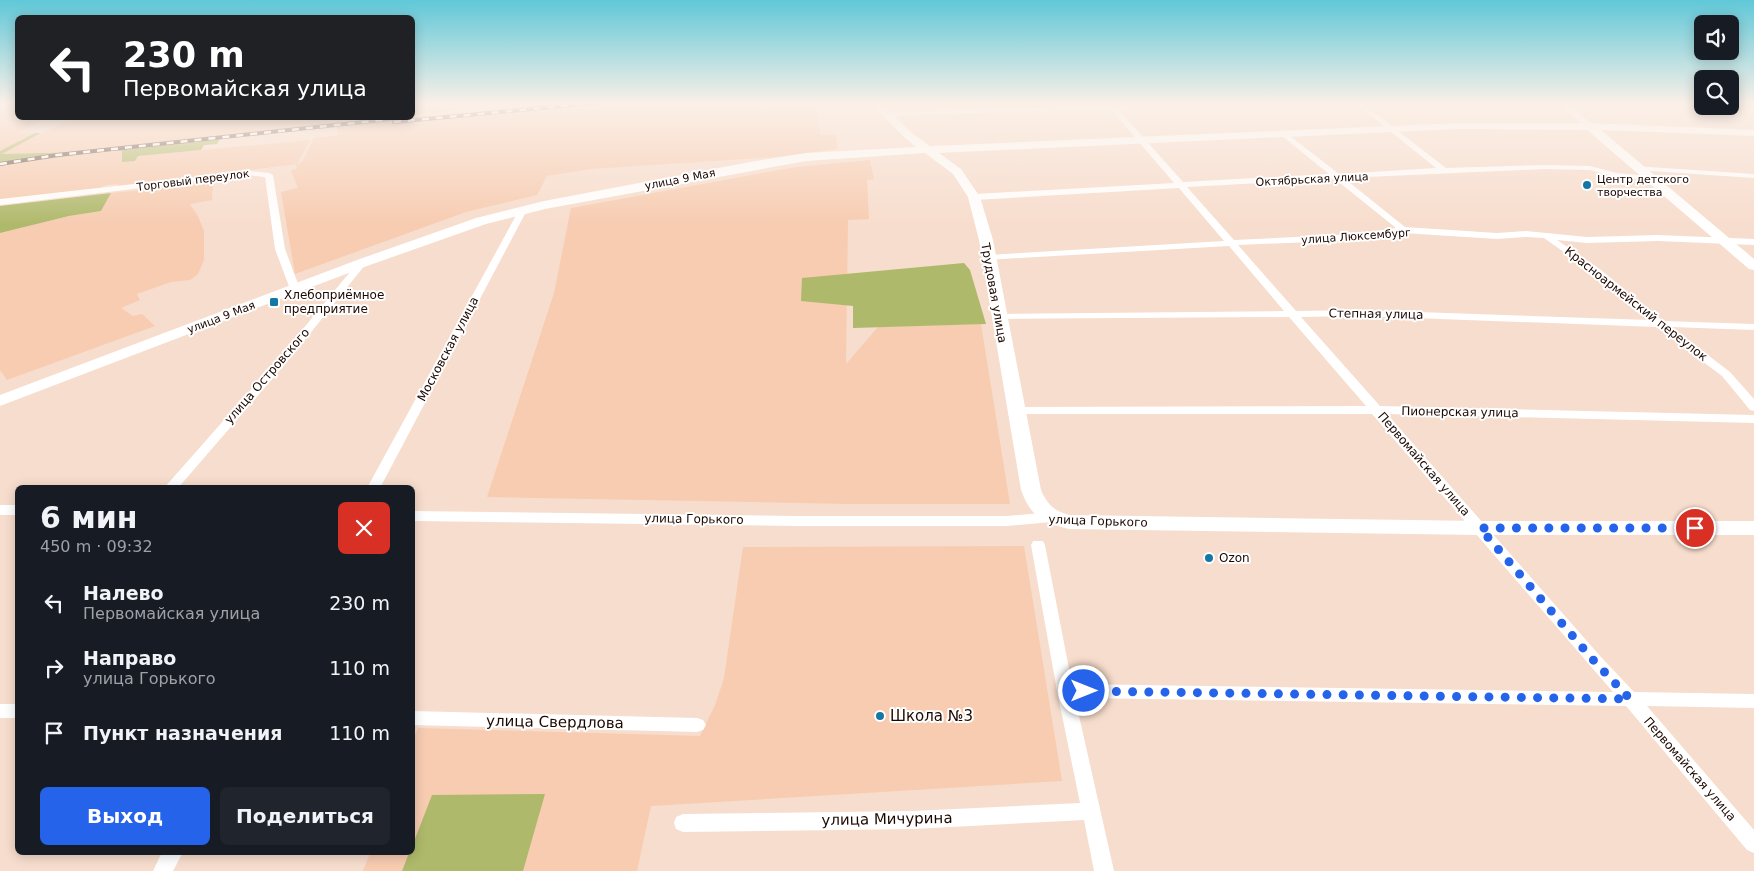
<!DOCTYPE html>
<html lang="ru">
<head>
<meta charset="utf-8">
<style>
	:root { --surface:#171b24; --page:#20242c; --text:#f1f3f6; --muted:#9ea1a6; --accent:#2563eb }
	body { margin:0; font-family:"DejaVu Sans",sans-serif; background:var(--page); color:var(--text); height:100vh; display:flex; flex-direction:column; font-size:19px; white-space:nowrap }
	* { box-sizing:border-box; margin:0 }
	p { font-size:16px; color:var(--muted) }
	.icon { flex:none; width:28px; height:28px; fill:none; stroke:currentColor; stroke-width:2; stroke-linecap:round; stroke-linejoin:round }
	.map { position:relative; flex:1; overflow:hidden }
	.panel { position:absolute; left:15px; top:485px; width:400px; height:370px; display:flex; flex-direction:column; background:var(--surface); border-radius:8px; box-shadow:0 2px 12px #0003 }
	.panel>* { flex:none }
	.banner { position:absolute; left:15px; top:15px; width:400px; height:105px; border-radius:8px; box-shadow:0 2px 12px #0003; background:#202124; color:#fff; overflow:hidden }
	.controls { position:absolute; left:1694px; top:15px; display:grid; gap:10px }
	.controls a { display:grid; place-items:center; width:45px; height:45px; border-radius:8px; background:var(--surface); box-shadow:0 2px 12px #0003; font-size:25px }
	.pin { position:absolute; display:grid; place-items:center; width:42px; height:42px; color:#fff; margin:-21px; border:2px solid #fff; border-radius:50%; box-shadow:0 1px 5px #0007 }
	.me { position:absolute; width:55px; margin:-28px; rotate:90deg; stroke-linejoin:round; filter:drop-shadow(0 0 4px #0008) }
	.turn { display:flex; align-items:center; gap:18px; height:105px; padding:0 25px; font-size:22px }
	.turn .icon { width:65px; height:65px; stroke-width:2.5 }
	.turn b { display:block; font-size:35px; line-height:42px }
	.round { display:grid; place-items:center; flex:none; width:52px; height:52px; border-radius:8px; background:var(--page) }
	.summary { display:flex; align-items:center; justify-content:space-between; height:85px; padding:0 25px }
	h1 { font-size:30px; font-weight:700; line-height:38px }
	.primary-button { display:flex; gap:10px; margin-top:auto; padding:10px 25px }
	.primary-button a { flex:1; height:58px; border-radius:8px; background:var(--accent); color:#fff; font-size:20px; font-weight:700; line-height:58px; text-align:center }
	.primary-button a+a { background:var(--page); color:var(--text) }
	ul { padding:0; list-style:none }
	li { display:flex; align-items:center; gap:15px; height:65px; padding:0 25px }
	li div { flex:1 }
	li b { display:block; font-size:19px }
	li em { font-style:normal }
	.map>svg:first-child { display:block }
	.built { fill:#f7ccb1 }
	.green { fill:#afb96b }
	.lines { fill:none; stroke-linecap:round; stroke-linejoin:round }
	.street { fill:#fff; fill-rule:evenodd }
	.secondary { fill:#fff; fill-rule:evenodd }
	.rail-casing { stroke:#6f584d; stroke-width:4 }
	.rail { stroke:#fff; stroke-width:2.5; stroke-dasharray:7; stroke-linecap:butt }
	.route { stroke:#2563eb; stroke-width:9; stroke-dasharray:0 16.2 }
	.poi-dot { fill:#1578a4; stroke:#fff; stroke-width:2 }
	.labels { text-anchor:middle; stroke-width:4; stroke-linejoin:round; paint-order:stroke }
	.far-street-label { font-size:11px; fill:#1d0800; stroke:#fff }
	.far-poi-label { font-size:11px; fill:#1d0800; stroke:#fff; text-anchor:start }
	.street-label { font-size:12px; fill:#1d0800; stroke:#fff }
	.poi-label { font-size:12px; fill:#1d0800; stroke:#fff; text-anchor:start }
	.near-poi-label { font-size:15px; fill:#1d0800; stroke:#fff; text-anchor:start }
	.near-street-label { font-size:15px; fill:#1d0800; stroke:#fff }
</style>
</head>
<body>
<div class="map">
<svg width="1754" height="871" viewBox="0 0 1754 871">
	<rect width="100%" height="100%" fill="#f7ddcd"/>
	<g class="built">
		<polygon points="0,103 17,103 18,118 47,118 18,133 35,133 0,151"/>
		<polygon points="412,103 519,103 413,115"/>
		<polygon points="573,103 816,103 820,135 836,135 837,149 777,157 592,169 547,176 537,195 466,212 295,274 281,192 298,188 291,170 297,169 296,165 302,162 314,138 338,135 336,125"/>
		<polygon points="72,118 393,118 84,152 1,154"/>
		<polygon points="310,140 297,164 117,187 118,184 105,185 100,189 0,201 0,165 116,150 122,150 123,162 135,161 138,156"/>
		<polygon points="870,160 874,179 867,180 869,219 848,220 846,364 878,327 981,324 1010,504 849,504 487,497 554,293 571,208 795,167"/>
		<polygon points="213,183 212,200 190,204 198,216 204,231 204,260 198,274 190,280 171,282 137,294 140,300 121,308 133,316 142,314 155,326 7,380 0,370 0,233 69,216 101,211 111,193"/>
		<polygon points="1024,546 1062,781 651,806 637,871 363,871 370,853 412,852 412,742 418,728 700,736 715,705 724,678 743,547"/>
	</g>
	<g class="green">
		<polygon points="35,133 41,133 2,154 84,152 221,137 217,144 204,145 201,150 138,156 135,161 122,162 122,151 116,150 0,165 0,151"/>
		<polygon points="111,193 101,211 69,216 0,233 0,206"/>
		<polygon points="964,263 970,270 986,324 853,328 853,306 801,301 802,278"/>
		<polygon points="545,794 523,871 402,871 409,853 412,852 413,844 432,795"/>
	</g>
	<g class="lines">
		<g class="street">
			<path d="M 1177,103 L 1240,103 L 1237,105 L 1118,109 L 1183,182 L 1329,174 L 1282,136 L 1282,132 L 1285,132 L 1339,174 L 1436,168 L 1355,103 L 1362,103 L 1446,168 L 1544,165 L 1590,166 L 1617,173 L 1649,176 L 1653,178 L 1649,180 L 1617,177 L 1590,170 L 1544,169 L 1344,178 L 1405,227 L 1497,233 L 1526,231 L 1587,237 L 1658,235 L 1754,239 L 1754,245 L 1658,241 L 1587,243 L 1557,240 L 1601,270 L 1663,321 L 1754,324 L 1754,330 L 1671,327 L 1730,372 L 1754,399 L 1754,411 L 1750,410 L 1722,376 L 1657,327 L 1360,316 L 1301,317 L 1380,406 L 1754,415 L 1754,423 L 1387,414 L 1601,657 L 1634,692 L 1754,694 L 1754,708 L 1647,706 L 1754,830 L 1754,853 L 1747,850 L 1626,706 L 1075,698 L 1114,871 L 1094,871 L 1084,820 L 913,829 L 683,832 L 676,829 L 674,823 L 676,817 L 683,814 L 913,811 L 1080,803 L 1057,691 L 1031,545 L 1033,541 L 1043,541 L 1045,545 L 1072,684 L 1613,692 L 1372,414 L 1011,414 L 1009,411 L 1015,407 L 1366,406 L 1289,317 L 994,319 L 993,317 L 994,315 L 998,314 L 1284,311 L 1229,246 L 985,260 L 983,258 L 988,255 L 1224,241 L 1179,188 L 974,200 L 970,197 L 974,194 L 1174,183 L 1111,109 L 886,116 L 882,114 L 886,112 ZM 1335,179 L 1396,228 L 1359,234 L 1234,240 L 1187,187 ZM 1403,233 L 1497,239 L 1526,237 L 1544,238 L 1595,274 L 1649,320 L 1360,310 L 1296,311 L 1238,245 L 1359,240 Z"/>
			<polygon points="1559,103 1566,103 1592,124 1592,128 1586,128"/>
			<polygon points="1748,103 1754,103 1754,106 1749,104"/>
			<polygon points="1634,166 1754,174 1754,178 1637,170 1634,170"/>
			<polygon points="249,171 269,173 273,175 285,249 300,289 299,291 295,292 290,289 275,249 265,177 249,175 0,205 0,199"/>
			<polygon points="523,207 527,210 380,488 367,488 519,210"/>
			<polygon points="362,260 367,263 365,265 292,356 178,488 164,488 284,352 359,261"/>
			<rect x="0" y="505" width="18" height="10"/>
			<polygon points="412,511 797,516 1007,516 1052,512 1057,514 1059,517 1057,520 1052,522 1007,526 797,526 412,521"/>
			<rect x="0" y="704" width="18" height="14"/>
			<polygon points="412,711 697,718 703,720 706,725 703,730 697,732 412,725"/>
			<polygon points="162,852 183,852 173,871 153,871"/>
		</g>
		<path class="secondary" d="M 870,103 L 881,103 L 912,133 L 930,146 L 1457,123 L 1589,123 L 1754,130 L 1754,136 L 1601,130 L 1754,259 L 1754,270 L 1749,269 L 1587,130 L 1457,129 L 939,153 L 961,169 L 980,197 L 993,240 L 1041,490 C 1047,504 1054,511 1069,515 L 1480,521 L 1754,521 L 1754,535 L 1480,535 L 1069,529 C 1042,522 1031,517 1021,490 L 979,240 L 968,197 L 953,174 L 925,153 L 806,161 L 545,209 L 486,224 L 367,266 L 0,406 L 0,395 L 357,260 L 476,218 L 544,201 L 750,162 L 806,153 L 916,147 L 904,137 Z"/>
		<defs>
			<g id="rail">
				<polyline points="394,122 596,103"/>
				<polyline points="0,164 57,155 400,118"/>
			</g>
		</defs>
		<use href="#rail" class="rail-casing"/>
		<use href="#rail" class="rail"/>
	</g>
	<linearGradient id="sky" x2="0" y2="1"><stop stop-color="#60c8d8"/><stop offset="0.46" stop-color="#fbf0e8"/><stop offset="1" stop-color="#fbf0e8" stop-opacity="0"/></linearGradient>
	<rect width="1754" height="225" fill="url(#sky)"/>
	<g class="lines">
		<polyline class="route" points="1084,691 1630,699 1595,662 1480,528 1695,528"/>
	</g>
	<g class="poi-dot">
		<circle cx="1587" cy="185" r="5"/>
		<rect x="269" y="297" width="10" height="10" rx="2.5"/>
		<circle cx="1209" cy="558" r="5"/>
		<circle cx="880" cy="716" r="5"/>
	</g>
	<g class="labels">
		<g class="far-street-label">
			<text transform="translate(680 179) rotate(-11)" y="4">улица 9 Мая</text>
			<text transform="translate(1312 179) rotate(-3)" y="4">Октябрьская улица</text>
			<text transform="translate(193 180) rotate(-7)" y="4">Торговый переулок</text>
			<text transform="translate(1356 236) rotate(-4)" y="4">улица Люксембург</text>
			<text transform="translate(221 317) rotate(-21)" y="4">улица 9 Мая</text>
		</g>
		<g class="far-poi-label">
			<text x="1597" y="183">Центр детского<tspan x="1597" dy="13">творчества</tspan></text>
		</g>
		<g class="street-label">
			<text transform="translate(994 293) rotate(80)" y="4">Трудовая улица</text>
			<text transform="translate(1636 304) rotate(38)" y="4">Красноармейский переулок</text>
			<text transform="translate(1376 314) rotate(1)" y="4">Степная улица</text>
			<text transform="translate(448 349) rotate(-62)" y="4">Московская улица</text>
			<text transform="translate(267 376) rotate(-49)" y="4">улица Островского</text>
			<text transform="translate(1460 412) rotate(1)" y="4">Пионерская улица</text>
			<text transform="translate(1424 464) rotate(49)" y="4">Первомайская улица</text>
			<text transform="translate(694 519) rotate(1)" y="4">улица Горького</text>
			<text transform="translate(1098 521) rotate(2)" y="4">улица Горького</text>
			<text transform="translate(1690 769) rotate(49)" y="4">Первомайская улица</text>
		</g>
		<g class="poi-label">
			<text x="284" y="299">Хлебоприёмное<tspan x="284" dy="14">предприятие</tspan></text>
			<text x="1219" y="562">Ozon</text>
		</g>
		<g class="near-poi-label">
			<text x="890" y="721">Школа №3</text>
		</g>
		<g class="near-street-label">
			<text transform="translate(555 722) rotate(1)" y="5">улица Свердлова</text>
			<text transform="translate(887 819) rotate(-1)" y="5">улица Мичурина</text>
		</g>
	</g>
</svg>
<div class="controls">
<a><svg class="icon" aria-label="sound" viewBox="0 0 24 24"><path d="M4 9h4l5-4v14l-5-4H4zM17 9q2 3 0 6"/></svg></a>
<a><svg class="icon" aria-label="search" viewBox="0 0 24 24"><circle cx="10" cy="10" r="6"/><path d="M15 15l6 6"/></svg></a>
</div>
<div class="pin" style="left:1695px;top:528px;background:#d93025"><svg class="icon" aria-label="arrive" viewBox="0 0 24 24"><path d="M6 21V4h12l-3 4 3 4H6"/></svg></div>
<svg class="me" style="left:1084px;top:691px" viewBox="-20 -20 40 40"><circle r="17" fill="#2563eb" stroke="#fff" stroke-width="3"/><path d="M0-11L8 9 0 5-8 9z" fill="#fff"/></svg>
<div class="banner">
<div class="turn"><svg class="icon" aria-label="left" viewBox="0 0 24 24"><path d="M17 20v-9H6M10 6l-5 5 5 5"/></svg><div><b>230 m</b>Первомайская улица</div></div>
</div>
<section class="panel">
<div class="summary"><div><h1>6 мин</h1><p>450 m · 09:32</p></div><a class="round" style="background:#d93025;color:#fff"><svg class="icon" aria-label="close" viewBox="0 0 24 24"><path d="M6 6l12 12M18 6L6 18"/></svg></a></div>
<ul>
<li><svg class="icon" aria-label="left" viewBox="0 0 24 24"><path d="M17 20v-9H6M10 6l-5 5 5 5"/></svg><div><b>Налево</b><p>Первомайская улица</p></div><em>230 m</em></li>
<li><svg class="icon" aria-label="right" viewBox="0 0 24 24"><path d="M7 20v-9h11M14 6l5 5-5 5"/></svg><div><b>Направо</b><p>улица Горького</p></div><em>110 m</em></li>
<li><svg class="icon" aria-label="arrive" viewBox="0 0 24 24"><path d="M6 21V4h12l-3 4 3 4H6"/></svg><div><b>Пункт назначения</b></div><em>110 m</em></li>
</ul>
<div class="primary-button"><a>Выход</a><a>Поделиться</a></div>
</section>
</div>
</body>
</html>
